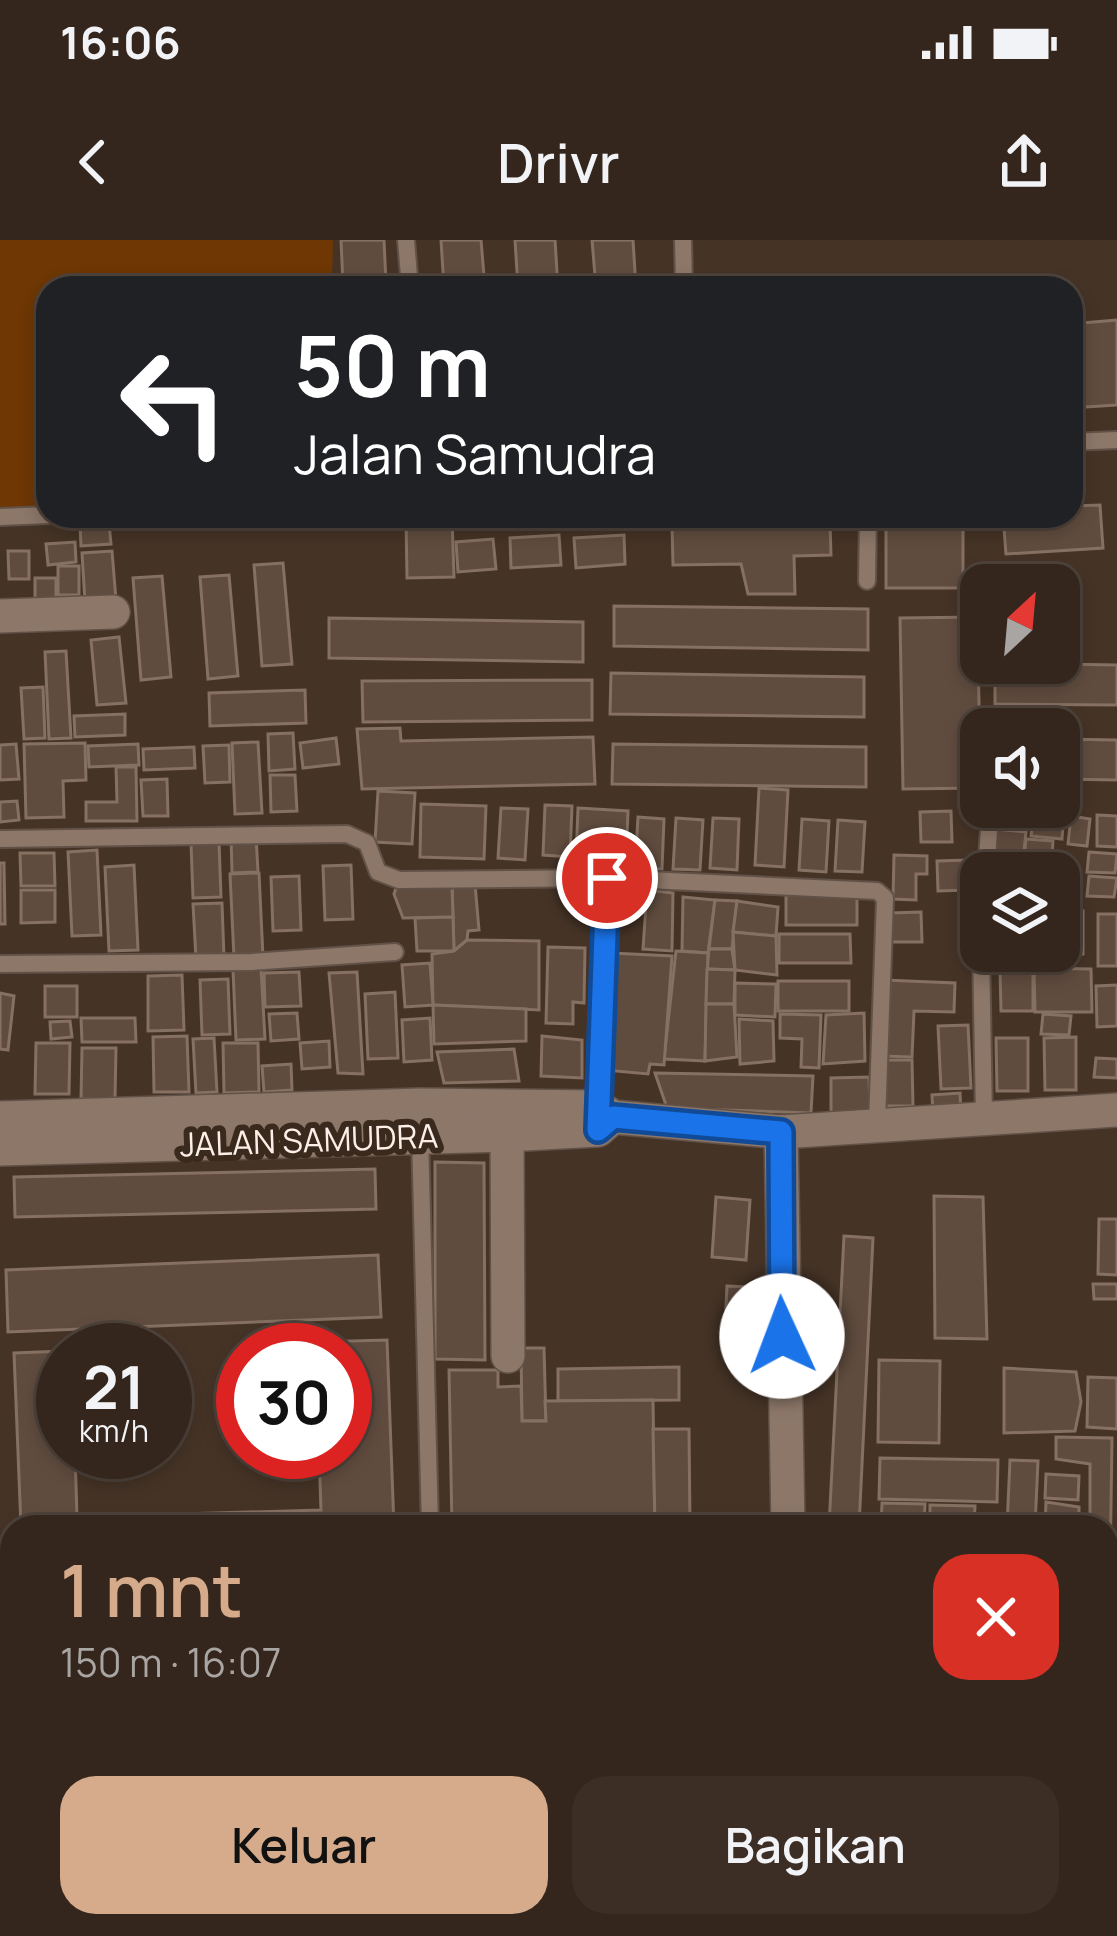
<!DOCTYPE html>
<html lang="id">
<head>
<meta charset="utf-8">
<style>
	:root { --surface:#34261c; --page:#3c2e25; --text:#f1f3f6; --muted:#a9a5a3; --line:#4e433b; --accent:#d6ab8b }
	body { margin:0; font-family:Manrope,sans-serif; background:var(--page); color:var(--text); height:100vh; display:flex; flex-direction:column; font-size:45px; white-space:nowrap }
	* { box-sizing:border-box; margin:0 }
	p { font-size:39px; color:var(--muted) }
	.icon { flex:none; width:66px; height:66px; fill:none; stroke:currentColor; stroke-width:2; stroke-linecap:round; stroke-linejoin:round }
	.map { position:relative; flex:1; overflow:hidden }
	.side { position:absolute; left:0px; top:1275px; width:1119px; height:423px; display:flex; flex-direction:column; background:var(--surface); border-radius:36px 36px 0 0; box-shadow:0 6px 18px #0003,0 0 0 3px var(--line) }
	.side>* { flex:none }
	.banner { position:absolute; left:36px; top:36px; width:1047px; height:252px; border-radius:36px; box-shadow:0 6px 18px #0003,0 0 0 3px var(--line); background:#202124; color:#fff; overflow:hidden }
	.needle { width:78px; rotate:26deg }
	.buttons { position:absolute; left:960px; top:324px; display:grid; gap:24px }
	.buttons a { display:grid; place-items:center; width:120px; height:120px; border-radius:24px; background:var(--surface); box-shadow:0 6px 18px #0003,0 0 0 3px var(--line); font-size:60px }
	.speed { position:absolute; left:36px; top:1083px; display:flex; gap:24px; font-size:60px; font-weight:700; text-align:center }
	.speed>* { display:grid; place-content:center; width:156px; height:156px; border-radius:50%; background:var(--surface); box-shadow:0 6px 18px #0003,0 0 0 3px var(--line); line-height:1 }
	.speed small { font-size:30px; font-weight:400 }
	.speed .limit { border:18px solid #d22; background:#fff; color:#111 }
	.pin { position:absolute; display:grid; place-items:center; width:102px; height:102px; color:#fff; margin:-51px; border:6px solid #fff; border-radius:50%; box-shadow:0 3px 12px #0007 }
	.me { position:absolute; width:132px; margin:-66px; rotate:358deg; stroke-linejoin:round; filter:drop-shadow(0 0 9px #0008) }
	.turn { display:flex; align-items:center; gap:42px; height:252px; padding:0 60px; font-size:54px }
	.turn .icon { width:156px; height:156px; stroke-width:2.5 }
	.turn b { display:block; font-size:84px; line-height:102px }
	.round { display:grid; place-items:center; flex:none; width:126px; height:126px; border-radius:36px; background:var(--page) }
	.headline { display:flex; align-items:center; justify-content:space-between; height:204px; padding:0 60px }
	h1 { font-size:72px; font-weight:600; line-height:90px; color:var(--accent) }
	.primary-button { display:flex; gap:24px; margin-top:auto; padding:24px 60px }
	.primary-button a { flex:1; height:138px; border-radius:36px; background:var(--accent); color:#111; font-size:48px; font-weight:600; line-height:138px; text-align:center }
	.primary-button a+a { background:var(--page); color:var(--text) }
	.status { display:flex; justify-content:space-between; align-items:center; height:84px; padding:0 60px; background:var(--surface); direction:ltr }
	.status svg { height:33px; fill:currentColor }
	header { display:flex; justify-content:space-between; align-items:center; height:156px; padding:0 60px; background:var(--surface); font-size:54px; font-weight:600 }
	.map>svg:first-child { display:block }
	.green { fill:#6e3704 }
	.building { fill:#604c3f; stroke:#857062; stroke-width:3 }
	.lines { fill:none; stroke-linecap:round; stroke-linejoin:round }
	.lane-casing { stroke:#615147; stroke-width:20 }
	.street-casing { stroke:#615147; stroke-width:36 }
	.highway-casing { stroke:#615147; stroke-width:66 }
	.lane { stroke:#8c7769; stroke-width:16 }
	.street { stroke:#8c7769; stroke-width:33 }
	.highway { stroke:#c58252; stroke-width:63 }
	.route-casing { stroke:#114b97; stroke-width:30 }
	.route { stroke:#1a73e8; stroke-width:21 }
	.labels { text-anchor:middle; stroke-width:12; stroke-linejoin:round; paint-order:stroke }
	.street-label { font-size:33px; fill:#fbefe7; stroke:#3a291d }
</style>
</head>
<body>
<div class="status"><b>16:06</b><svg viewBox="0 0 49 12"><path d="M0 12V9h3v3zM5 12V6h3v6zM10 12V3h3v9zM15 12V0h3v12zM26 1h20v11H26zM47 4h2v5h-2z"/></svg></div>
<header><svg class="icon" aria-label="back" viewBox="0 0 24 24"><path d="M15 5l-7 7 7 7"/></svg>Drivr<svg class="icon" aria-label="share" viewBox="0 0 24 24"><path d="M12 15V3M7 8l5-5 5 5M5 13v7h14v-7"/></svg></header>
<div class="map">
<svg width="1117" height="1696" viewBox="0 0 1117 1696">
	<rect width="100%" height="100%" fill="#453326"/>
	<polygon class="green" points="0,0 333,0 332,48 48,48 48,273 0,274"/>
	<g class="building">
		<polygon points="341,0 384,0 386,43 343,45"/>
		<polygon points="441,0 481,0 485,48 444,48"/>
		<polygon points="515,0 555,0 558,48 518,48"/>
		<polygon points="592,0 633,0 636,48 596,48"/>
		<polygon points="1117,80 1117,165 1071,168 1071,84"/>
		<polygon points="1100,265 1103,308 1006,314 1003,276 1071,276 1071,266"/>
		<polygon points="406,278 452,278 454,337 407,338"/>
		<rect x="886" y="278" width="77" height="70"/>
		<polygon points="109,283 111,304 81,306 80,285"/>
		<polygon points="830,284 831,315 794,316 795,354 748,354 741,324 673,325 672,285"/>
		<polygon points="559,295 561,325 511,328 510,298"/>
		<polygon points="624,295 625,324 576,328 574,298"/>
		<polygon points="493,299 496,329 458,332 456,302"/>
		<polygon points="75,302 76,322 48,325 46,304"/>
		<polygon points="8,311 29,311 29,339 9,339"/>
		<polygon points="112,311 116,360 85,362 82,313"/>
		<polygon points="283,323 292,424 262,426 254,325"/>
		<rect x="58" y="326" width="21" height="29"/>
		<polygon points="229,335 238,436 208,439 200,337"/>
		<polygon points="162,336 171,437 141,440 133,338"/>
		<rect x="35" y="338" width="21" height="29"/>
		<polygon points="614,366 868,369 868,410 614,406"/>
		<polygon points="977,377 981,548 903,549 900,378"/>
		<polygon points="329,378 583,382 583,422 329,418"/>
		<polygon points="119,397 126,463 97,465 91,400"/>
		<polygon points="66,411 71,498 49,499 45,412"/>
		<polygon points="995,423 1117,425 1117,465 995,464"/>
		<polygon points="611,433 864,437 864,477 610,474"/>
		<polygon points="592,440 592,480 363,482 362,441"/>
		<polygon points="43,447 45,498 24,499 21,448"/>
		<polygon points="305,450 306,483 210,486 209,453"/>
		<polygon points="125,474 125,495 75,497 74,476"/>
		<polygon points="400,488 401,501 593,497 595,544 362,549 357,489"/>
		<polygon points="293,493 295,529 269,531 268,494"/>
		<polygon points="336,498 339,524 303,528 300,503"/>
		<polygon points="1059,499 1117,500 1117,540 1059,539"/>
		<polygon points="258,502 262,573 235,574 232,503"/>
		<polygon points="85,503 86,540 63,541 64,577 26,578 24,504"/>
		<polygon points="16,504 19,539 0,540 0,505"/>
		<polygon points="138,504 139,525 89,527 88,506"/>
		<polygon points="613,504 866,507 866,547 612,544"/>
		<polygon points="229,505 230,542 205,543 203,506"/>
		<polygon points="194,507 195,528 144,530 143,509"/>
		<polygon points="116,527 136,527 137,581 86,581 86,562 117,562"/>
		<polygon points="270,535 295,535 297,571 271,572"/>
		<polygon points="167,539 168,576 143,576 141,540"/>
		<polygon points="759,548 788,550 784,627 755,625"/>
		<polygon points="378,551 415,553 412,604 375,602"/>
		<polygon points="17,561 19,580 0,582 0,562"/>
		<polygon points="421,564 486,566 484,619 420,617"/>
		<polygon points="545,565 572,566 570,617 543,615"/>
		<polygon points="501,568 528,569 525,620 498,618"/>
		<polygon points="578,568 628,571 626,622 576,620"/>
		<polygon points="1034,569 1064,572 1062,599 1031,596"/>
		<polygon points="951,571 952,602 921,602 920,572"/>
		<polygon points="1097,575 1117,576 1117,607 1097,606"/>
		<polygon points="1071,576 1090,579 1087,606 1068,604"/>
		<polygon points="638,577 664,579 662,629 635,628"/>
		<polygon points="676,578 703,580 700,630 673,629"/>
		<polygon points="713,578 739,579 737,630 710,628"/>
		<polygon points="802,579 829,581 826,632 799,630"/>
		<polygon points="838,580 865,582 862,632 835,631"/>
		<polygon points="995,589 1026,592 1023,620 993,617"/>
		<polygon points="256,595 258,632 232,633 231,596"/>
		<polygon points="1026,599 1053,601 1052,619 1024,618"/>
		<polygon points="219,602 221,657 193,658 191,603"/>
		<polygon points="97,610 101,695 72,696 68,612"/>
		<polygon points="1089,612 1117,614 1115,633 1087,632"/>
		<polygon points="20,613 54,613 55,646 21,646"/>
		<polygon points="894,615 927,616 927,634 916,634 916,660 893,659"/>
		<polygon points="968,620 969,650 938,651 937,621"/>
		<polygon points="0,623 4,623 5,684 0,684"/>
		<rect x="1004" y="623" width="44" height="10"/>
		<polygon points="134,625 138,710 109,711 105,627"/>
		<polygon points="351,625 353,679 325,680 323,626"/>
		<polygon points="259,633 263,717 234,718 230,634"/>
		<polygon points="299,636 301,690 273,691 271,637"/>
		<polygon points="1089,636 1117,638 1114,657 1087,656"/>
		<polygon points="475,644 479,690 468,691 467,700 454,711 452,645"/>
		<polygon points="397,645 452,645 453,677 403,678 394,654"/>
		<polygon points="21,650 55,650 55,682 21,683"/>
		<polygon points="647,650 673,653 672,711 643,709"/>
		<rect x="786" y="655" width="71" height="30"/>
		<polygon points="683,657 715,660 708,713 682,711"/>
		<polygon points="715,660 737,661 732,709 709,709"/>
		<polygon points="737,661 778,667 776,696 733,692"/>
		<polygon points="222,663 224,718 196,719 193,664"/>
		<polygon points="1059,671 1083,671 1083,714 997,713 1059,711"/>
		<polygon points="921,672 922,702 891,702 890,673"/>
		<rect x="1098" y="674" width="19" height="52"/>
		<polygon points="453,677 454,711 417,711 415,678"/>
		<polygon points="733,692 776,696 777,735 735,730"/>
		<polygon points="779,694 850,694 851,723 779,723"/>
		<polygon points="467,700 539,701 539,770 433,765 432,714 454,711"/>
		<polygon points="548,707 585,708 584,763 573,762 573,784 546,783"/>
		<polygon points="709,709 732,709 735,730 707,729"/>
		<polygon points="676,711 708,713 705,821 664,819"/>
		<polygon points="611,713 672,716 664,825 650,824 648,834 604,830"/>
		<polygon points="430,723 433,765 405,767 402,725"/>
		<polygon points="261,728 265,799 236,800 233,730"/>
		<polygon points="1034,728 1091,729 1092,772 1035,772"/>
		<polygon points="707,729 735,730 734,764 706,764"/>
		<polygon points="1033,729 1033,771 1001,771 1000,730"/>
		<polygon points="299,732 301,766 265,767 264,733"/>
		<polygon points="357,732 363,834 338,833 329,733"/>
		<polygon points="182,735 184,790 148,791 148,736"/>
		<polygon points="228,739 230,794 202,795 200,740"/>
		<polygon points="884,740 955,743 954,772 914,771 912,817 882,816"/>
		<rect x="778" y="741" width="71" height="30"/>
		<polygon points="735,743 776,744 775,777 735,775"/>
		<polygon points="1117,745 1117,786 1097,787 1096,746"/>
		<rect x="45" y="746" width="32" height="31"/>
		<polygon points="395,752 398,818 368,819 365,754"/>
		<polygon points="0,753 14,756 8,810 0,809"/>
		<polygon points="706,764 734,764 737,817 705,821"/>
		<polygon points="433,765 526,769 526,801 434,804"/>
		<polygon points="297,773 299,799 271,801 269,774"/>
		<polygon points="864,773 865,821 823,824 826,775"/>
		<polygon points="780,774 821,775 819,828 801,827 802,799 780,798"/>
		<polygon points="1043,774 1071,776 1069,795 1041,794"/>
		<polygon points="81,778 135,778 136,802 82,802"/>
		<polygon points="430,778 432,820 404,822 402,780"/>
		<polygon points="739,779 773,781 774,821 740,824"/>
		<polygon points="70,781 72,797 51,799 50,782"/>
		<polygon points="968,785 971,848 941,849 938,786"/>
		<polygon points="187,796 189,852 154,852 153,797"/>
		<polygon points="542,796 582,800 582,838 541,836"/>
		<polygon points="1076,797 1076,850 1045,850 1044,798"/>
		<polygon points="214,798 217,852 196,853 193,799"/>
		<polygon points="996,798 1028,798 1028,851 997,851"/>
		<polygon points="329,801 330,827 302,829 300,803"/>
		<polygon points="36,803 70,803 69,854 35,854"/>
		<polygon points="223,803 258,803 259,852 224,853"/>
		<polygon points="82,808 116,808 115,859 81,859"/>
		<polygon points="514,809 519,841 444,843 437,812"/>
		<polygon points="1096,818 1117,819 1117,838 1094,837"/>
		<polygon points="882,820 912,820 913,866 882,866"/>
		<polygon points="291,824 292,850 264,852 262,826"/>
		<polygon points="655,833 813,836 811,873 667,868"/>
		<polygon points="869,837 870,874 831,875 831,838"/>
		<polygon points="960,853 961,873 933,875 932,855"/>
		<polygon points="435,922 484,923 485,1120 435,1119"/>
		<polygon points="375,929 376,969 15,977 14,937"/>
		<polygon points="934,956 983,957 987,1099 935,1098"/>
		<polygon points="716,957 750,960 746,1020 712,1017"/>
		<polygon points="1099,979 1117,979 1117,1035 1098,1034"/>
		<polygon points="844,996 873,998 859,1287 829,1287"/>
		<polygon points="378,1015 381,1077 8,1092 6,1030"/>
		<polygon points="1093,1044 1117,1044 1117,1059 1094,1059"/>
		<polygon points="727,1046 749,1047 747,1106 724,1105"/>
		<polygon points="387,1100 394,1287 21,1287 14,1113 63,1111 63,1212 75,1212 77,1277 321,1270 319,1212 345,1212 345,1110 315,1110 315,1102"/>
		<polygon points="521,1108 544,1108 546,1181 522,1181"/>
		<polygon points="879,1120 940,1121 939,1203 878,1202"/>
		<polygon points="679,1127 679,1160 558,1161 558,1129"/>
		<polygon points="1004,1128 1076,1132 1081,1162 1075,1191 1004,1193"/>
		<polygon points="449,1130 498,1130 498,1147 521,1146 522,1181 546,1181 545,1161 653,1160 655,1287 452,1287"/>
		<polygon points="1088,1137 1117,1138 1117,1189 1087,1187"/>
		<polygon points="653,1189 689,1189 690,1287 655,1287"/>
		<polygon points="1056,1197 1112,1198 1110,1334 1107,1287 1090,1287 1090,1224 1056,1219"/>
		<polygon points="880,1218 998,1220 997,1262 879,1259"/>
		<polygon points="1010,1220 1038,1221 1035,1287 1007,1287"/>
		<polygon points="1046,1234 1079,1236 1078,1260 1045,1258"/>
		<polygon points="1046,1262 1079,1267 1079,1287 1045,1287"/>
		<polygon points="882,1263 925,1264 924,1287 881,1287"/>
		<polygon points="930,1265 975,1266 974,1283 930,1284"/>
		<polygon points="1107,1553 1117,1553 1117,1593 1110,1594"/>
		<polygon points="1109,1674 1117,1674 1117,1696 1111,1696"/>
		<rect x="42" y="1686" width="48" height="10"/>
		<polygon points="115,1686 139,1686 140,1696 115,1696"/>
		<polygon points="150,1686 190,1686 189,1694 211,1695 212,1686 251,1686 250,1696 150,1696"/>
		<polygon points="256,1686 280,1686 281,1696 256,1696"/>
		<polygon points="286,1686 310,1686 311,1696 286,1696"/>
		<polygon points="345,1686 378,1686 386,1689 383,1696 341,1696"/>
		<polygon points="419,1686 446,1686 441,1696 414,1696"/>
		<polygon points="452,1686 479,1686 498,1696 447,1696"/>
		<polygon points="936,1686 1012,1686 938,1695"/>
		<polygon points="1027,1686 1050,1686 1050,1696 1028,1696"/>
		<polygon points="1058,1686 1098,1686 1099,1696 1059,1696"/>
	</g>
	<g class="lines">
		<defs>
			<g id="lane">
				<polyline points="406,0 410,48"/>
				<polyline points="683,0 684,48"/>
				<polyline points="1071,202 1117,200"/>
				<polyline points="0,277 48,275"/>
				<polyline points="867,341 868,276"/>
				<polyline points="0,599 347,594 367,603 378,632 399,640 607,638 877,651 885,658 877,883"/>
				<polyline points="986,633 990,576"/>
				<polyline points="981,710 984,878"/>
				<polyline points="0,724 251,722 395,712"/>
				<polyline points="598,871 607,638"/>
				<polyline points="420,895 430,1287"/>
				<polyline points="1107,1359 1117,1358"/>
				<polyline points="725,1686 726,1696"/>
			</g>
			<g id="street">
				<polyline points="0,376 113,372"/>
				<polyline points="0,878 420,865 598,867 613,877 781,892 1117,870"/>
				<polyline points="781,892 788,1287"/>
				<polyline points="507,895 508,1116"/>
				<polyline points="0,909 507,895 598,890 613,877"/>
				<polyline points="1107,1484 1117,1496"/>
			</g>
			<g id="highway">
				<polyline points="1107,1456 1117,1455"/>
				<polyline points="0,1515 12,1514"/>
				<polyline points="684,1686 695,1696"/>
				<polyline points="857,1686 858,1696"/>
			</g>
		</defs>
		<use href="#lane" class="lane-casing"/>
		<use href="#street" class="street-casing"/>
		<use href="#highway" class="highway-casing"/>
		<use href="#lane" class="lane"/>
		<use href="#street" class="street"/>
		<use href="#highway" class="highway"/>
	</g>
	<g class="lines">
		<defs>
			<polyline id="route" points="607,638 598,890 613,877 781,892 782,1096"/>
		</defs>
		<use href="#route" class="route-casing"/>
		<use href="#route" class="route"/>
	</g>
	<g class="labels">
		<g class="street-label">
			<text transform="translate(309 900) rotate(-2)" y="12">JALAN SAMUDRA</text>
		</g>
	</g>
</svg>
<div class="buttons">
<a><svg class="needle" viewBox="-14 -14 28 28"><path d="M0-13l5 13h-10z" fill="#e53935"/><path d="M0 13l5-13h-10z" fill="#a9a5a3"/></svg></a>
<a><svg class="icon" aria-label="sound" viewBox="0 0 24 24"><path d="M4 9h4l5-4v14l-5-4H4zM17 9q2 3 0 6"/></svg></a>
<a><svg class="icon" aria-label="layers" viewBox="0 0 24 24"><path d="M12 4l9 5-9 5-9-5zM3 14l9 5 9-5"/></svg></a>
</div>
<div class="speed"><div>21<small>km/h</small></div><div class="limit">30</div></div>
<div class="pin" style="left:607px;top:638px;background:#d93025"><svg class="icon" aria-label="arrive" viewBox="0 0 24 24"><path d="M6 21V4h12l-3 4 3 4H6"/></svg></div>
<svg class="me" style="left:782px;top:1096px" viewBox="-20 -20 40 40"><circle r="19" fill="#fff"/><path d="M0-13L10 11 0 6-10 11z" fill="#1a73e8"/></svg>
<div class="banner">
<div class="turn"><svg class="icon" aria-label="left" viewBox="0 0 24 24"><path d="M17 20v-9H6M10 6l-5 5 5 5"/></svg><div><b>50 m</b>Jalan Samudra</div></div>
</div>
<section class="side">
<div class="headline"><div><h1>1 mnt</h1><p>150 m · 16:07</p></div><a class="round" style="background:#d93025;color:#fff"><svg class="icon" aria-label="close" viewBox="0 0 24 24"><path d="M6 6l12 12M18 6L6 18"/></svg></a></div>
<div class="primary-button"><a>Keluar</a><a>Bagikan</a></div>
</section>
</div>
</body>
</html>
